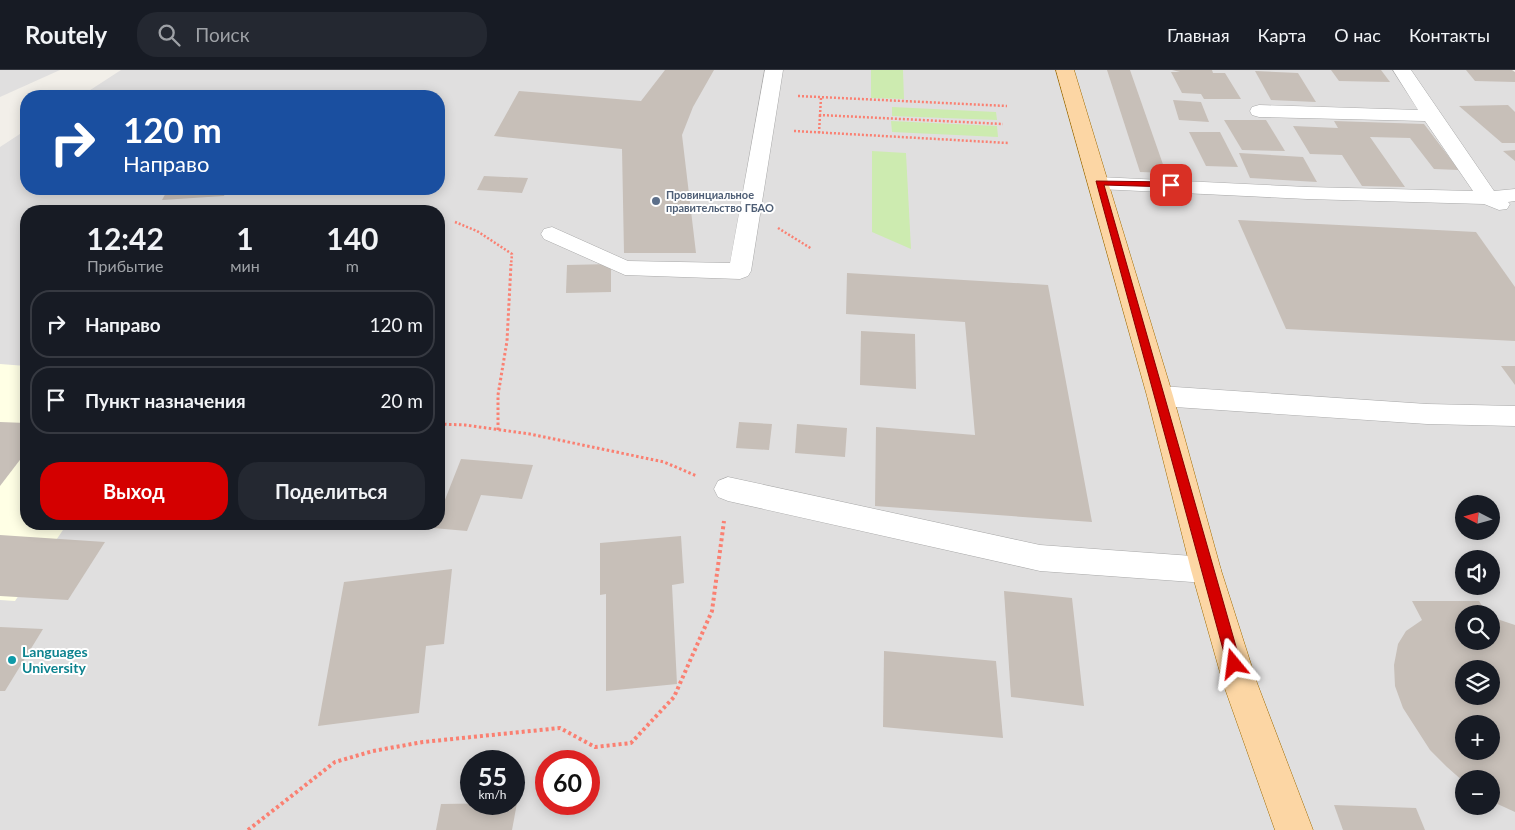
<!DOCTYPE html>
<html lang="ru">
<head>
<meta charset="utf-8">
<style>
	:root { --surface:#171b24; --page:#242831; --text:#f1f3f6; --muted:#9ea1a6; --line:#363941; --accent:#d40000 }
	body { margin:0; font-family:Lato,sans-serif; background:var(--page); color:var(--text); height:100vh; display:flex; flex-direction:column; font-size:19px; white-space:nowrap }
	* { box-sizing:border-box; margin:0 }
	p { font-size:16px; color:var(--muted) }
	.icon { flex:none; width:28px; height:28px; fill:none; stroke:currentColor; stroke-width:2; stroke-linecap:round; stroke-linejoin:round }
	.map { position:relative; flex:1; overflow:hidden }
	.panel { position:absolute; left:20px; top:135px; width:425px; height:325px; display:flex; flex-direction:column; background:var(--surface); border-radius:20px; box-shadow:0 2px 12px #0003 }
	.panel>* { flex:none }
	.guide { position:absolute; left:20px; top:20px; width:425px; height:105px; border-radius:20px; box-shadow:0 2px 12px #0003; background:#1a4fa0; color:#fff; overflow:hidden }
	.needle { width:32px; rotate:276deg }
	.controls { position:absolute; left:1455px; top:425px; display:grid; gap:10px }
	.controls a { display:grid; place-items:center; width:45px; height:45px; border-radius:50%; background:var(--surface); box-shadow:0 2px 12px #0003; font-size:25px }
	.speed { position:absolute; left:460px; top:680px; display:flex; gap:10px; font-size:25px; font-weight:700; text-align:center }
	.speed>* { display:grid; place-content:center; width:65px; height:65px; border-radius:50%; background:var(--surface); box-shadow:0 2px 12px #0003; line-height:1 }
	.speed small { font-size:12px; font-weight:400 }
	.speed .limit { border:8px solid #d22; background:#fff; color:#111 }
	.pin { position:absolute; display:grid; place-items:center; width:42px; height:42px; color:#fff; margin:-21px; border-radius:10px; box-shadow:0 2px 8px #0006 }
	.me { position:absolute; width:55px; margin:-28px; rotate:344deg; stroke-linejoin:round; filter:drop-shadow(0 0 4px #0008) }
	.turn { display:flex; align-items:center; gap:18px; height:105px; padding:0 20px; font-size:22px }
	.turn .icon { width:65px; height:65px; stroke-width:2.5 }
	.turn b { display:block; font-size:35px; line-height:42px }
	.eta { display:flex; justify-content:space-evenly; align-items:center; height:85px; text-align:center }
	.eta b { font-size:30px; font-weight:700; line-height:35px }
	.button { display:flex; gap:10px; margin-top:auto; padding:10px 20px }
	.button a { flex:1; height:58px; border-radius:20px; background:var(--accent); color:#fff; font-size:20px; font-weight:700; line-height:58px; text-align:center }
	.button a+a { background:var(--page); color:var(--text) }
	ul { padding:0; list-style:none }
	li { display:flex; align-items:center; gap:15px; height:68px; margin:0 10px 8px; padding:0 10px; border:2px solid var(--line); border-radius:20px }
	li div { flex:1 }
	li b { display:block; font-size:19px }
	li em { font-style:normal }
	header { display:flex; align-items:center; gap:30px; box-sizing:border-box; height:70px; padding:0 25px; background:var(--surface); border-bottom:1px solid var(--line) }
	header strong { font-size:24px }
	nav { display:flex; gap:28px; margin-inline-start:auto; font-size:18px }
	.search { width:350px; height:45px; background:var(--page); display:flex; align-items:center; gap:12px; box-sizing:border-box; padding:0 18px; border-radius:20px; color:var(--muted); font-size:19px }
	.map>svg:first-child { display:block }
	.residential { fill:#e0dfdf; fill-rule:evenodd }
	.education { fill:#ffffe5 }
	.grass { fill:#cdebb0 }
	.building { fill:#c7bfb8; fill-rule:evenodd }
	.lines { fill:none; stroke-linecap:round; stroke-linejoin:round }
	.minor-casing { stroke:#a9a9a9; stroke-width:1 }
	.major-casing { stroke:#a06b00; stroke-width:1 }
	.path-far2 { stroke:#fa8072; stroke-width:2.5; stroke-dasharray:2 2; stroke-linecap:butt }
	.path-far1 { stroke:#fa8072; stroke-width:3; stroke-dasharray:2.5 2.5; stroke-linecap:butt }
	.path { stroke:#fa8072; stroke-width:4; stroke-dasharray:3 3; stroke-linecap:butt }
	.minor { fill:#fff; fill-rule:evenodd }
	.major { fill:#fcd6a4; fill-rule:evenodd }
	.route { fill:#d40000; stroke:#8a0000 }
	.service-dot { fill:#5c6f8a; stroke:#fff; stroke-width:2 }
	.culture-dot { fill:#0f9aa8; stroke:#fff; stroke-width:2 }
	.labels { text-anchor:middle; stroke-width:4; stroke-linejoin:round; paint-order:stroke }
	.far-service-label { font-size:11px; font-weight:bold; fill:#4e5e75; stroke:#fff; text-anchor:start }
	.culture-label { font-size:14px; font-weight:bold; fill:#0d838f; stroke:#fff; text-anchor:start }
</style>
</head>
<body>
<header>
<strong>Routely</strong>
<div class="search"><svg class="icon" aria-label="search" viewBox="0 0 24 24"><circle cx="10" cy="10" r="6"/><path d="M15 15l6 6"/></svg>Поиск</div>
<nav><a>Главная</a><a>Карта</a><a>О нас</a><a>Контакты</a></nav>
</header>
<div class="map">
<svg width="1515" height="760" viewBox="0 0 1515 760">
	<rect width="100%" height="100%" fill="#f2efe9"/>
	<g class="residential">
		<polygon points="0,0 60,0 0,27"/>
		<path d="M 121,0 L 1499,0 L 1515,11 L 1515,760 L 0,760 L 0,77 L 26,60 L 26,119 L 439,119 L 439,26 L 81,26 ZM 26,141 L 439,141 L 439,454 L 26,454 ZM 1464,434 L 1491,434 L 1491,461 L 1464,461 ZM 1464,489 L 1491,489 L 1491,516 L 1464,516 ZM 1464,544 L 1491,544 L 1491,571 L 1464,571 ZM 1464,599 L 1491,599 L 1491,626 L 1464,626 ZM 1464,654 L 1491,654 L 1491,681 L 1464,681 ZM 471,691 L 514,691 L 514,734 L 471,734 ZM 546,691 L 589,691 L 589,734 L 546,734 ZM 1464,709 L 1491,709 L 1491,736 L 1464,736 Z"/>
	</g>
	<polygon class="education" points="0,294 26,296 26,454 67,454 15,531 0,530"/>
	<g class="grass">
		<polygon points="871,0 903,0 904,29 871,28"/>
		<polygon points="892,37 996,42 997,50 892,46"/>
		<polygon points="891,51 997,56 998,67 892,62"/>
		<polygon points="872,81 906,83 911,179 872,162"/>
	</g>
	<g class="building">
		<polygon points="665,0 714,0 693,37 682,65 696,183 624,183 622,79 494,66 519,21 641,31"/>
		<polygon points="1107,0 1130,0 1166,103 1140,102"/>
		<polygon points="1172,0 1212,0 1213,3 1225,3 1241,29 1204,29 1201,24 1182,23 1171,2 1180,2"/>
		<polygon points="1331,0 1381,0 1390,12 1339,11"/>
		<polygon points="1466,0 1512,0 1515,2 1515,12 1475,11"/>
		<polygon points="1255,1 1298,3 1316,32 1271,30"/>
		<polygon points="1173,30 1201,32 1209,52 1179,50"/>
		<polygon points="1508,35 1515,42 1515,73 1502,73 1459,36"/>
		<polygon points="1224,50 1266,50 1285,81 1242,80"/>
		<polygon points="1334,51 1424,54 1459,100 1434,99 1410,68 1370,67 1405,117 1362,116 1342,85 1310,84 1293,56 1338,58"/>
		<polygon points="1189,62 1220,62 1238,97 1206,96"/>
		<polygon points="1515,80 1515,91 1503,81"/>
		<polygon points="1239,83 1303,87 1317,112 1250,108"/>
		<polygon points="484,106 528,108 522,123 477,120"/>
		<polygon points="168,119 227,119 224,126 162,130"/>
		<polygon points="1238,150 1476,162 1515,217 1515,271 1286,259"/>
		<polygon points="611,194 611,222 566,223 567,195"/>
		<polygon points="847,203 1048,215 1092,452 875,436 876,357 975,365 965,252 846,244"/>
		<polygon points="861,261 915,264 916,319 860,315"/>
		<polygon points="1501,296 1515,296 1515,315"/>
		<polygon points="0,352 26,353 26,382 0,416"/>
		<polygon points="739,352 772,354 769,380 736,378"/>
		<polygon points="797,354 847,358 845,387 795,383"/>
		<polygon points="461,389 533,395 522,429 481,425 467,461 433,458 435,454 439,454 439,445"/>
		<polygon points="0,465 105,472 68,530 0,526"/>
		<polygon points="681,466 684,513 672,515 677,614 606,621 606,524 600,525 600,473"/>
		<polygon points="452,499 444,574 426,576 419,643 318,656 344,512"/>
		<polygon points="1004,521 1072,528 1084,636 1011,627"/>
		<path d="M 1412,531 L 1479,531 L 1487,544 L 1464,544 L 1464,571 L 1491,571 L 1491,547 L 1515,555 L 1515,742 L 1491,731 L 1491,709 L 1464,709 L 1464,712 L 1447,697 L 1430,680 L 1403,638 L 1395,616 L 1394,595 L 1398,574 L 1406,561 L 1422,550 ZM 1464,599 L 1491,599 L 1491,626 L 1464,626 ZM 1464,654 L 1491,654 L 1491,681 L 1464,681 Z"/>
		<polygon points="0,557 43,559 5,621 0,621"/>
		<polygon points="884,581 996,591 1003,668 883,657"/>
		<polygon points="514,733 517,733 512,760 436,760 441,734"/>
		<polygon points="1334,735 1416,738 1425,760 1343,760"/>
	</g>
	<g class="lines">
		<defs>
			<g id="minor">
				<polygon points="765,0 783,0 751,201 748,206 740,209 625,205 544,169 541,164 544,159 552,157 628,191 730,193"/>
				<polygon points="1393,0 1411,0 1494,121 1515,119 1515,131 1508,132 1510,134 1507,139 1499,140 1484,134 1307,129 1099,119 1092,117 1089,113 1092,109 1099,107 1307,117 1473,121 1425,51 1259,47 1252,45 1250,41 1252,37 1259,35 1418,40"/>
				<polygon points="1160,316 1427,334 1515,336 1515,356 1427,354 1160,336 1151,333 1147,326 1151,319"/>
				<polygon points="728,407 1040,475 1206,487 1217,491 1221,500 1217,509 1206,513 1040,501 728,431 718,427 714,419 718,411"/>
			</g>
			<polygon id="major" points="1056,0 1074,0 1173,326 1221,500 1257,613 1313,760 1275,760 1223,613 1191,500 1147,326"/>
		</defs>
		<use href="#minor" class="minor-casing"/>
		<use href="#major" class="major-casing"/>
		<g class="path-far2">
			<polyline points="798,26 1007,36"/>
			<polyline points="821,28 820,45 1003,54"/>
			<polyline points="794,61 1008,73"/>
			<polyline points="819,63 820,45"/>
			<polyline points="455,152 477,161 512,184 511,195"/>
			<polyline points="778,158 812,179"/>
		</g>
		<g class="path-far1">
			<polyline points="439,354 465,355 530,364 664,392 697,406"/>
			<polyline points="498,360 498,325 507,271 511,194"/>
			<polyline points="20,422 26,422"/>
		</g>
		<polyline class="path" points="248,760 335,692 373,681 423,672 560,658 595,677 631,673 674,627 712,541 724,451"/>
		<use href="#minor" class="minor"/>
		<use href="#major" class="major"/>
	</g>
	<polygon class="route" points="1096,111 1171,112 1175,115 1171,117 1104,115 1241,594 1239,599 1234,601 1229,599 1227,594"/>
	<circle class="service-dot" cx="656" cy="131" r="5"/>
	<circle class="culture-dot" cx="12" cy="590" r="5"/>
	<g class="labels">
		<g class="far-service-label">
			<text x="666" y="129">Провинциальное<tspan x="666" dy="13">правительство ГБАО</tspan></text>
		</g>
		<g class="culture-label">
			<text x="22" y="587">Languages<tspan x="22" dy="16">University</tspan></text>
		</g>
	</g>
</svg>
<div class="controls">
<a><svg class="needle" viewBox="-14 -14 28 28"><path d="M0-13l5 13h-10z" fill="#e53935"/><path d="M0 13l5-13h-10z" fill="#9ea1a6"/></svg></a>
<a><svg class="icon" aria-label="sound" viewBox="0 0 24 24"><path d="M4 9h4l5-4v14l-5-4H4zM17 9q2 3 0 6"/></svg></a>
<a><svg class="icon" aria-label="search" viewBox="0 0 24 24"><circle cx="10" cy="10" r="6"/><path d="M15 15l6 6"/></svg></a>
<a><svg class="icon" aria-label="layers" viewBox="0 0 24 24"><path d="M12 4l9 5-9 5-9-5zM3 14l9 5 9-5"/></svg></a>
<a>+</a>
<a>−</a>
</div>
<div class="speed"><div>55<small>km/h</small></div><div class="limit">60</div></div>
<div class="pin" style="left:1171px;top:115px;background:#d93025"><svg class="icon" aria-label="arrive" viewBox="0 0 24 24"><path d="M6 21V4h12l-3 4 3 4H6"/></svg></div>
<svg class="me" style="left:1234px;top:594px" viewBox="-20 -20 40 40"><path d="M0-17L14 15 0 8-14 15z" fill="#d40000" stroke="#fff" stroke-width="4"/></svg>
<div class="guide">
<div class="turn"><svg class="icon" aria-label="right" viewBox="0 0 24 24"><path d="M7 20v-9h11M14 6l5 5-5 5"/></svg><div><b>120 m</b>Направо</div></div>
</div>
<section class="panel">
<div class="eta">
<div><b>12:42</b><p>Прибытие</p></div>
<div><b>1</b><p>мин</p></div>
<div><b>140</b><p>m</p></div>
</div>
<ul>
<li><svg class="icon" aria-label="right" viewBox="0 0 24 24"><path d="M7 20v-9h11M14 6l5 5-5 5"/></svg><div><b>Направо</b></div><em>120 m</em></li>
<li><svg class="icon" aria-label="arrive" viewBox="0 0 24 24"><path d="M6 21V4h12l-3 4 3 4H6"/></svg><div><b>Пункт назначения</b></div><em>20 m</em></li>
</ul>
<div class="button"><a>Выход</a><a>Поделиться</a></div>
</section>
</div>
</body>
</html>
